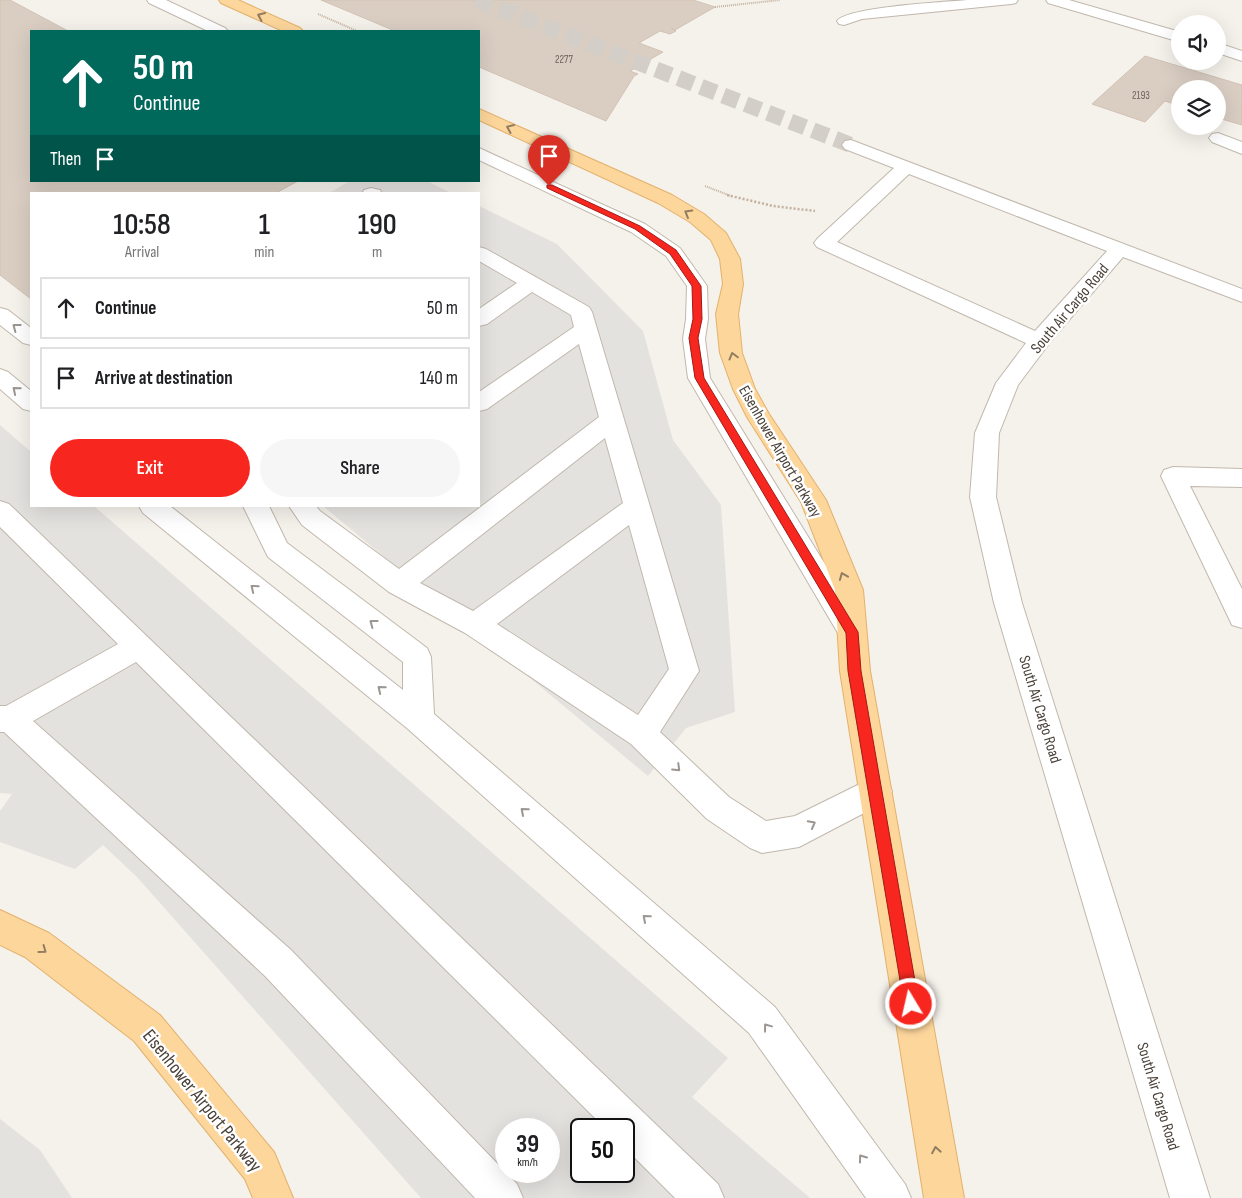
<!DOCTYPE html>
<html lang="en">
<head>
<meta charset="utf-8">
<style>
	:root { --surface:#fff; --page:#f6f6f6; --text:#202124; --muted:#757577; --line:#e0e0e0; --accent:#f72720 }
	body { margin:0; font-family:"Sofia Sans Condensed",sans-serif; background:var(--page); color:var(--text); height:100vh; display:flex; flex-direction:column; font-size:19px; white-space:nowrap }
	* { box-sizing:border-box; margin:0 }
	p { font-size:16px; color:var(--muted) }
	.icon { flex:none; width:28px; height:28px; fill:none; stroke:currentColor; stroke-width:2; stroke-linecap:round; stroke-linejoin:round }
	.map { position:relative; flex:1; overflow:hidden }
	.side { position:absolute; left:30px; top:192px; width:450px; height:315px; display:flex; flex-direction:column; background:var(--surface); border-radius:0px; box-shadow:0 5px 20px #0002 }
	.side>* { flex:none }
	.hud { position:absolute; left:30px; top:30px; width:450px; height:152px; border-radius:0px; box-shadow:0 5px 20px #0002; background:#00695c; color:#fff; overflow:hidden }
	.fabs { position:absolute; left:1171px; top:15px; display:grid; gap:10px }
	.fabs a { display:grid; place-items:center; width:55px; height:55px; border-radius:50%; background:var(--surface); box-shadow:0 5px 20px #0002; font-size:25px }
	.speed { position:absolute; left:495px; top:1118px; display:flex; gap:10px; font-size:25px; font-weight:700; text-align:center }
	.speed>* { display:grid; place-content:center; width:65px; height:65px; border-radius:50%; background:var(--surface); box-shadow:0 5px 20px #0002; line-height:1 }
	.speed small { font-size:12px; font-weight:400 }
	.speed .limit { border:2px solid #111; border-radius:8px; background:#fff; color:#111 }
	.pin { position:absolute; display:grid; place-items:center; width:42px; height:42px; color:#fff; margin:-51px -21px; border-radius:50% 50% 50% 0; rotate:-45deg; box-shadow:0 0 5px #0007 }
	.pin .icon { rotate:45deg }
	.me { position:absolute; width:55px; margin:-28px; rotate:351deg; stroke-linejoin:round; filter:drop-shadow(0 0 4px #0008) }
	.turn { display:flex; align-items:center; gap:18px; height:105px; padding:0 20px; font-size:22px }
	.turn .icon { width:65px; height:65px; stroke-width:2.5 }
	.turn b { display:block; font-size:35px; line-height:42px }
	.then { display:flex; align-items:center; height:48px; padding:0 20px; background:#0003; gap:10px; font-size:19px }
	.eta { display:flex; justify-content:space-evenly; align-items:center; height:85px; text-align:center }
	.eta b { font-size:30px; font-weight:600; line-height:35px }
	.button { display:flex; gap:10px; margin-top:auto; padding:10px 20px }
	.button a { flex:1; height:58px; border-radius:30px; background:var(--accent); color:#fff; font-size:20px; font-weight:600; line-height:58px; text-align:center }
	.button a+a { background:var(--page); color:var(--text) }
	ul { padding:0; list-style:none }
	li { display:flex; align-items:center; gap:15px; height:62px; margin:0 10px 8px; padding:0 10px; border:2px solid var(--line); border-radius:0px }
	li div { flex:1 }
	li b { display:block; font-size:19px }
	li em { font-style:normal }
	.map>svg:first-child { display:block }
	.parking { fill:#e4e2df; fill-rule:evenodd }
	.building { fill:#dacec3; stroke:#d2c2b4 }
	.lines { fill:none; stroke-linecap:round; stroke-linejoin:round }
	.minor-tunnel { stroke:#d3cec7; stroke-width:16; stroke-dasharray:16 8; stroke-linecap:butt }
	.minor-casing { stroke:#c1b8ad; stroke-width:2 }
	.major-casing { stroke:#e3b16b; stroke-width:2 }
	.path-far1 { stroke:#c3b29f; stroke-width:2; stroke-dasharray:1 1; stroke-linecap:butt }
	.path { stroke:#c3b29f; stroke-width:2.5; stroke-dasharray:2 2; stroke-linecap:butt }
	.minor { fill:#fff; fill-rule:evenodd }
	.major { fill:#fdd69c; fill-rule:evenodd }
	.oneway { stroke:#927d61 }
	.oneway2 { stroke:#9b9692 }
	.route { fill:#f72720; stroke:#a11915 }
	.labels { text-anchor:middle; stroke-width:5; stroke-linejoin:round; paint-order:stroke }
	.far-number-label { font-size:11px; fill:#6e645c }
	.street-label { font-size:16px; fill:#4a4139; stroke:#fff }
	.near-street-label { font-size:19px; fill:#4a4139; stroke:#fff }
</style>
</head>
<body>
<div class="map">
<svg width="1242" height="1198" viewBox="0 0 1242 1198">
	<rect width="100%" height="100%" fill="#f5f1eb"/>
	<g class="parking">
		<polygon points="350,181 427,181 453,194 327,194"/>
		<polygon points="479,206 557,244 643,331 673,440 721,505 735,712 686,728 648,776 323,506 479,506"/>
		<path d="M 0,425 L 31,452 L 31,506 L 94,506 L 728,1058 L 692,1097 L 810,1198 L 421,1198 L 137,877 L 103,845 L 75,869 L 0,842 L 0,811 L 12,794 L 0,793 ZM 506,1129 L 549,1129 L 549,1171 L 506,1171 ZM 581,1129 L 624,1129 L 624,1171 L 581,1171 Z"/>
		<polygon points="0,1119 40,1150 72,1198 0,1198"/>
	</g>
	<g class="building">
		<polygon points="0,0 10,0 68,31 31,31 31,181 298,181 274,194 31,194 31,299 0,275"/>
		<polygon points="321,0 693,0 715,7 675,30 671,28 676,31 670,34 660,31 639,43 663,52 630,71 638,74 634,76 606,121 479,67 479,31 395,31"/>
		<polygon points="1145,56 1242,85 1242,125 1218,118 1218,89 1180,89 1180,106 1165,101 1145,122 1092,104"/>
	</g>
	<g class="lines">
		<polyline class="minor-tunnel" points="477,0 851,145"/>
		<defs>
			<g id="minor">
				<polygon points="147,0 166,0 225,28 228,31 208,31 149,3"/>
				<path d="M 967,0 L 1018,0 L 1016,3 L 1011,4 L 862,19 L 844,25 L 839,24 L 837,21 C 847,7 945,2 967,0 Z"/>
				<polygon points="1046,0 1069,0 1180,32 1180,42 1048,3"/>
				<polygon points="1218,43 1242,51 1242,61 1218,53"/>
				<polygon points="1218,133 1242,142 1242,154 1212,142 1209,138 1212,134"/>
				<path d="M 851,140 L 1242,289 L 1242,302 L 1123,257 L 1051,341 L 1018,385 L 999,433 L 996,497 L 1022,603 L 1210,1198 L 1170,1198 L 994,603 L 970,497 L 975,433 L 996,383 L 1026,343 L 817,247 L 814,243 L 817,239 L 894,168 L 845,149 L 842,145 L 845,141 ZM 909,174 L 1107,251 L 1035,331 L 837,242 Z"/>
				<polygon points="479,148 645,224 680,248 707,286 708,319 705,339 710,378 862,624 866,632 862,640 852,644 842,640 688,378 683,339 686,319 687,286 666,256 631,232 479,160"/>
				<polygon points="371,188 380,190 382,194 362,194 364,190"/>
				<path d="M 479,247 L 486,249 L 589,307 L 592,312 L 699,671 L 660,732 L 729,797 L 766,821 L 795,816 L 876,776 L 887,781 L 892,791 L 887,801 L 799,847 L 762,853 L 750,848 L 707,819 L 631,744 L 465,633 L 389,592 L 302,525 L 289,506 L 316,506 L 320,511 L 399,569 L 599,417 L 579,344 L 487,409 L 479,411 L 479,392 L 574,327 L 571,315 L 532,292 L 487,324 L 479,326 L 479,309 L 517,283 L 479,261 ZM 605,438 L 623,503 L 473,611 L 420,583 ZM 629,525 L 669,669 L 638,715 L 497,624 Z"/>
				<polygon points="0,308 8,310 31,328 31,345 23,343 0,325"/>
				<polygon points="0,369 8,372 31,391 31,411 23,409 0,389"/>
				<polygon points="1173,467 1242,469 1242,487 1190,486 1242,589 1242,628 1232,625 1161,476 1164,470"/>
				<polygon points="0,501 9,504 718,1184 724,1198 675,1198 624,1147 624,1129 606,1129 136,662 33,721 291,950 517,1184 523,1198 475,1198 265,976 4,732 0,732 0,706 6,706 118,644 0,527"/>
				<polygon points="139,506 170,506 403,690 403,662 268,557 243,506 269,506 287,543 427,648 431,657 434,714 775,1007 905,1184 911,1198 866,1198 749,1033 408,729 143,513"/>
			</g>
			<g id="major">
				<polygon points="219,0 238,0 300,28 303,31 283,31 221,3"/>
				<polygon points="479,109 672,195 704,214 726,233 740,259 743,284 738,314 742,353 755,389 769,414 826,500 863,590 870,671 964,1198 924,1198 840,671 835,590 801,502 747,417 733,389 720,353 716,314 723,284 720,259 711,240 690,222 658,203 479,120"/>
				<polygon points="0,910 49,933 160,1015 274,1152 293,1198 253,1198 245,1179 134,1041 25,957 0,945"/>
			</g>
		</defs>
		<use href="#minor" class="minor-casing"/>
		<use href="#major" class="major-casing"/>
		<g class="path-far1">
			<polyline points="715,7 780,0"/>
			<polyline points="318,14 357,31"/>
			<polyline points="705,186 731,196"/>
		</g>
		<polyline class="path" points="727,195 773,206 815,211"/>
		<use href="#minor" class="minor"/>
		<use href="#major" class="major"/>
	</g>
	<defs><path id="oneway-chevron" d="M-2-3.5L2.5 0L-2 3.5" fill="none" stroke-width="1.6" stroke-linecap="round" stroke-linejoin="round" transform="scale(1.25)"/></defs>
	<g class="oneway">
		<use href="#oneway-chevron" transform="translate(261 16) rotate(-156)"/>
		<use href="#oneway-chevron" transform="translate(510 128) rotate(-156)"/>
		<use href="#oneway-chevron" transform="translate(688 213) rotate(-150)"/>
		<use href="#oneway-chevron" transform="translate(733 356) rotate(-105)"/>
		<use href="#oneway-chevron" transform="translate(843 576) rotate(-112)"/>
		<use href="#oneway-chevron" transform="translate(43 950) rotate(36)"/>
		<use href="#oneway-chevron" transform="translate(936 1150) rotate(-100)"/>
	</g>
	<g class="oneway2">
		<use href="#oneway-chevron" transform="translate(16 327) rotate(-143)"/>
		<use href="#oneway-chevron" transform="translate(16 390) rotate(-140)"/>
		<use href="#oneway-chevron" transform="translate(254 588) rotate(-141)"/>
		<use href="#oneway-chevron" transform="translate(373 623) rotate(-143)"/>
		<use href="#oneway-chevron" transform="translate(381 689) rotate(-141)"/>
		<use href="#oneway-chevron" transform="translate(677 768) rotate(44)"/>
		<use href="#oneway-chevron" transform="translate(524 811) rotate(-139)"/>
		<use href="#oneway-chevron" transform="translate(812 824) rotate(-28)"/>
		<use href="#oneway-chevron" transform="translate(646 918) rotate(-139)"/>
		<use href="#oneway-chevron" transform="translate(767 1027) rotate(-127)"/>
		<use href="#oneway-chevron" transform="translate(862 1158) rotate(-126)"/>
	</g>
	<polygon class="route" points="547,185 552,185 640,226 676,250 701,286 702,319 698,338 704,378 858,632 861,671 919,1004 917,1009 911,1012 906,1009 904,1004 848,671 846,633 695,378 689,338 693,319 692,286 670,254 635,229 547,188"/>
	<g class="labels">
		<g class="far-number-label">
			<text x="564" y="63">2277</text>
			<text x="1141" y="99">2193</text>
		</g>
		<g class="street-label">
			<text transform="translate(1069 308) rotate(-50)" y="6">South Air Cargo Road</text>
			<text transform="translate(781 451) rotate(60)" y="6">Eisenhower Airport Parkway</text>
			<text transform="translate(1041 709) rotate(73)" y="6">South Air Cargo Road</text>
			<text transform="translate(1159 1096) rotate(73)" y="6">South Air Cargo Road</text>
		</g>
		<g class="near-street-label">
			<text transform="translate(203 1100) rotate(51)" y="7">Eisenhower Airport Parkway</text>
		</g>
	</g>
</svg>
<div class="fabs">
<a><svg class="icon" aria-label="sound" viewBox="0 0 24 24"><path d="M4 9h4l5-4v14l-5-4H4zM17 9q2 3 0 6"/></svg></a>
<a><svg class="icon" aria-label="layers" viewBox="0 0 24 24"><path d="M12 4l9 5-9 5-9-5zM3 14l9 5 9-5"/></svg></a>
</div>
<div class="speed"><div>39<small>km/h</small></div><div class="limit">50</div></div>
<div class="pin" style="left:549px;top:186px;background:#d93025"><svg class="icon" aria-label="arrive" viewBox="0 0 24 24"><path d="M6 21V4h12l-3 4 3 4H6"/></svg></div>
<svg class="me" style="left:911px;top:1004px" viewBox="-20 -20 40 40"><circle r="17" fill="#f72720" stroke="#fff" stroke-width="3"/><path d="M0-11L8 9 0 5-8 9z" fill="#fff"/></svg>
<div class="hud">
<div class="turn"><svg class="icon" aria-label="ahead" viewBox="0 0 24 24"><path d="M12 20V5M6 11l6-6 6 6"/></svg><div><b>50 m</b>Continue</div></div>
<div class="then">Then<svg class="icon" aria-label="arrive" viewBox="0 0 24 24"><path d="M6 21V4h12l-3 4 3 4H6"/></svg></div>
</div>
<section class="side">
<div class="eta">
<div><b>10:58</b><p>Arrival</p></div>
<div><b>1</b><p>min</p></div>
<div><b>190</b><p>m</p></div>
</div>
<ul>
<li><svg class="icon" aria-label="ahead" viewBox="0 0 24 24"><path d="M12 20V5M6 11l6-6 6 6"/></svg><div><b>Continue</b></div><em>50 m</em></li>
<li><svg class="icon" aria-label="arrive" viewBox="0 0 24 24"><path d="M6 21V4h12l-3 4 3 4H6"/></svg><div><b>Arrive at destination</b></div><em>140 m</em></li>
</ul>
<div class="button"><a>Exit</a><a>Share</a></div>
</section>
</div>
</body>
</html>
